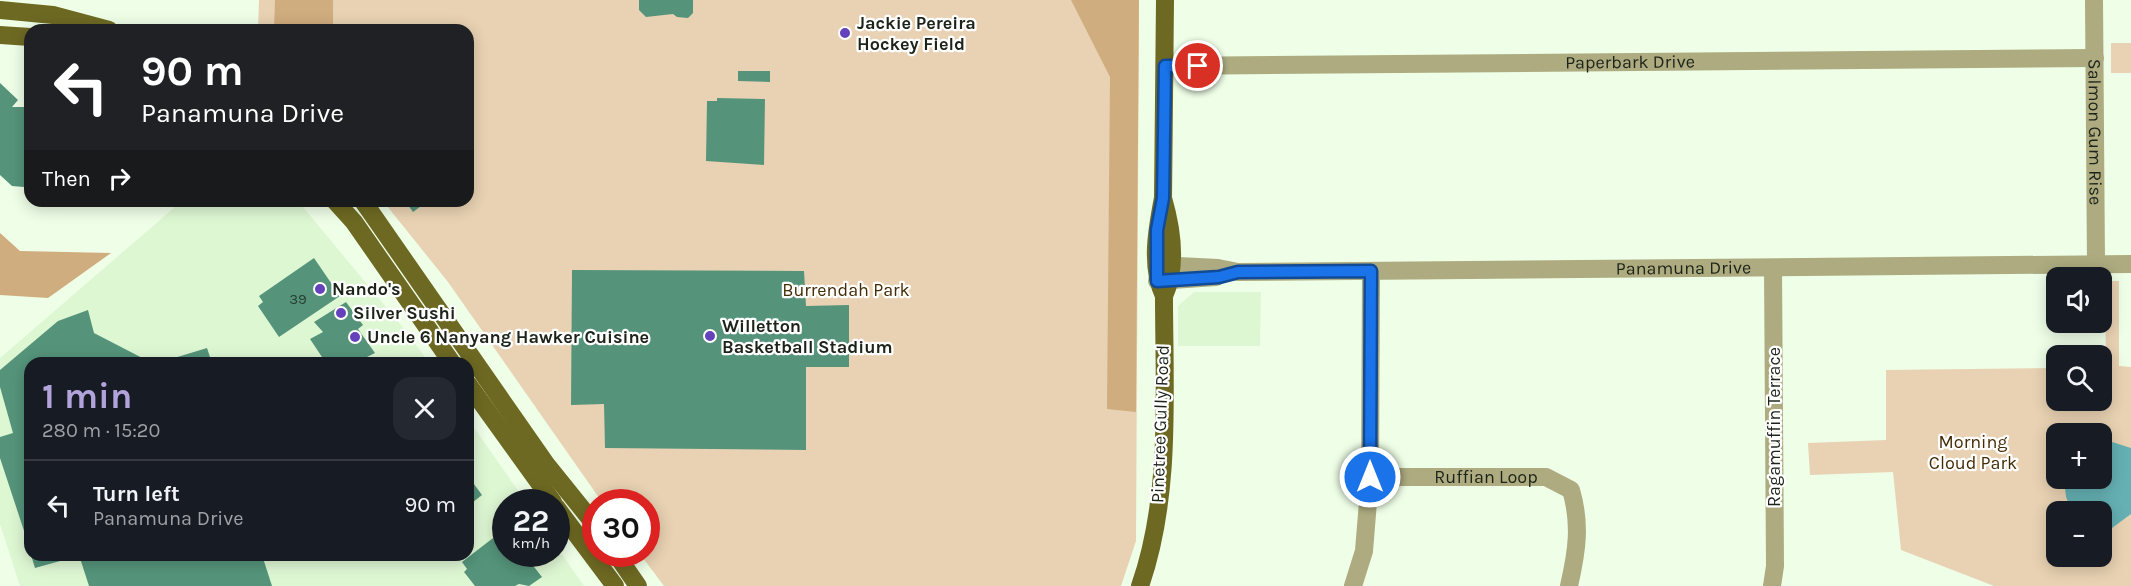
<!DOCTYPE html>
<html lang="en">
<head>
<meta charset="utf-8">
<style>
	:root { --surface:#171b24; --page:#242831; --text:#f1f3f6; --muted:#9ea1a6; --line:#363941; --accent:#b2a3db }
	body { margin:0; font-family:Karla,sans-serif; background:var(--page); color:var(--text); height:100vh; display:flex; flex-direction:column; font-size:22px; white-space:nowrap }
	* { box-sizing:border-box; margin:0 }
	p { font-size:20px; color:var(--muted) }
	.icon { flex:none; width:33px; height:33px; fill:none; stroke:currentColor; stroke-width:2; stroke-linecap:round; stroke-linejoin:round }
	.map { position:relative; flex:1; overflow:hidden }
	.details { position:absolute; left:24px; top:357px; width:450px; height:204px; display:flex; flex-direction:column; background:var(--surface); border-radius:18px; box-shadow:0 3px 15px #0003 }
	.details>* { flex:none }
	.guide { position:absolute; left:24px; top:24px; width:450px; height:183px; border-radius:18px; box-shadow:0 3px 15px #0003; background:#202124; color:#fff; overflow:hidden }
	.tools { position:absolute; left:2046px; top:267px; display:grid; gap:12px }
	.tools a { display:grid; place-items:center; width:66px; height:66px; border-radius:12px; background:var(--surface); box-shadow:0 3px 15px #0003; font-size:30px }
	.speed { position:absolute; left:492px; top:489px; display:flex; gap:12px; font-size:30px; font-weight:700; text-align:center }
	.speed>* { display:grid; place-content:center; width:78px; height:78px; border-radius:50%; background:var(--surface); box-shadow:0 3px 15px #0003; line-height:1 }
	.speed small { font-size:15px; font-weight:400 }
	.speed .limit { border:9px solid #d22; background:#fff; color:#111 }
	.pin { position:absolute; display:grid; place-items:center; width:51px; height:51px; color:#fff; margin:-26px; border:3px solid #fff; border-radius:50%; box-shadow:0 2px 6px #0007 }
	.me { position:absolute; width:66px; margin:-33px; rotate:0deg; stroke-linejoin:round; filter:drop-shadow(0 0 4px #0008) }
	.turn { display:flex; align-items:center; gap:21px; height:126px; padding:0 18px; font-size:27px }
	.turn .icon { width:78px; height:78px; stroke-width:2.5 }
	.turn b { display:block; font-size:42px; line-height:51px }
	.then { display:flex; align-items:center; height:57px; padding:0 18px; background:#0003; gap:12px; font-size:22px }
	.round { display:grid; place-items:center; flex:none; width:63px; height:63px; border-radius:18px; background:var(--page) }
	.headline { display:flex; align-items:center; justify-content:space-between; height:102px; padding:0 18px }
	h1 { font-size:36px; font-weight:700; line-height:45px; color:var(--accent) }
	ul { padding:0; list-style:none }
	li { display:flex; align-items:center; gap:18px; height:90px; padding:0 18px; border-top:2px solid var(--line) }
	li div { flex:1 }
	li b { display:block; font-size:22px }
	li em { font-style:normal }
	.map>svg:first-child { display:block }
	.built { fill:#def7d3 }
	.green { fill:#e9d2b3; fill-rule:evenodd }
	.forest { fill:#d0ad7e }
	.water { fill:#65b0b3 }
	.building { fill:#55947b }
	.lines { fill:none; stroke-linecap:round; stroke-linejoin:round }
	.minor { stroke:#adab7f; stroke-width:18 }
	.major { stroke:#6e6922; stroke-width:18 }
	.route-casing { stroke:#114b97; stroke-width:15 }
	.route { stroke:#1a73e8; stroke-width:10 }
	.poi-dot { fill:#6442bb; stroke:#fff; stroke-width:2 }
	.labels { text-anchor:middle; stroke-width:4.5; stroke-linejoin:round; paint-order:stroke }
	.number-label { font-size:15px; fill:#2a3f32 }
	.poi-label { font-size:18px; font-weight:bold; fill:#1c2319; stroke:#fff; text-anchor:start }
	.street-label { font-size:18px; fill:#1c2319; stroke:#fff }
	.park-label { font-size:18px; fill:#442c04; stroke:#fff }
</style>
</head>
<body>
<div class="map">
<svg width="2131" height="586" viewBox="0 0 2131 586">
	<rect width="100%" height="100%" fill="#eefee7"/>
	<g class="built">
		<polygon points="182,201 298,201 410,336 429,363 30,363 30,555 468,555 468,419 526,502 506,502 506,554 556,554 557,547 584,586 20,586 0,524 0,358"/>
		<polygon points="1194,292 1261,292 1260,346 1178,346 1178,306"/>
	</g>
	<g class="green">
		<polygon points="259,0 1139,0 1136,541 1121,586 664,586 640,554 646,554 646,502 602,502 448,282 383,201 468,201 468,30 258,30"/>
		<rect x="2111" y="43" width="20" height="30"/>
		<path d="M 2105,281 L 2119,281 L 2119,366 L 2131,367 L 2131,586 L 1994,586 L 1901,550 L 1893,472 L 1810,475 L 1808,443 L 1886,440 L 1886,370 L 2056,368 L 2056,400 L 2102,400 L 2102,367 L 2106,367 ZM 2056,434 L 2102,434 L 2102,478 L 2056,478 ZM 2056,512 L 2102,512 L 2102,556 L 2056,556 Z"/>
	</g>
	<g class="forest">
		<polygon points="275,0 333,0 333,30 274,30"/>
		<polygon points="1071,0 1139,0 1136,412 1107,409 1110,77"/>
		<polygon points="0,233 20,251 111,253 48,298 0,295"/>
	</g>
	<polygon class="water" points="2109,441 2131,448 2131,514 2112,528 2102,527 2102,512 2072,511 2066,497 2064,479 2102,478 2102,442"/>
	<g class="building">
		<polygon points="639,0 693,0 693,13 688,18 677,17 673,14 646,17 639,10"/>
		<polygon points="738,71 770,71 770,82 738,81"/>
		<polygon points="0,83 18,100 12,107 24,107 30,113 30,181 24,187 12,186 0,175"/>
		<polygon points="717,98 765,99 764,165 706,161 707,101 717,101"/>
		<polygon points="405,201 428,201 413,212"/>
		<polygon points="314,258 340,296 279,337 258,306 263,302 259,296"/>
		<polygon points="572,270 804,271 806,306 849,305 849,367 806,367 806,450 605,448 604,404 571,405"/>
		<polygon points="346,302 363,325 358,329 375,353 355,363 326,363 310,339 323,332 314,322"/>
		<polygon points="88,310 94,333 152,363 30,363 30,549 0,458 0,437 13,433 0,387 0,370 58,321"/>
		<polygon points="207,348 212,363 161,363 161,362"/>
		<polygon points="468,476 482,495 468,506"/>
		<polygon points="506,528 506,554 524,554 542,577 529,586 519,584 515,586 475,586 464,572 467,569 462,562"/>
		<polygon points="31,555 78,555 78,556 35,568"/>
		<polygon points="79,555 262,555 272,586 89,586"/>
	</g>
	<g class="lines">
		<g class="minor">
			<path id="s1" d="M 2094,0 L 2096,264"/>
			<path id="s2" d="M 1165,66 L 2095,58"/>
			<path id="s3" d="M 1158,265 L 1218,268 L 1238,272 L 2131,264"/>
			<polyline points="1157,281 1216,277"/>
			<path id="s4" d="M 1370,477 L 1546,477 L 1571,490 C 1581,524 1577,551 1569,586"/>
			<polyline points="1353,586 1364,551 1370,477 1371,271"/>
			<polyline points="1772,586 1775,566 1773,268"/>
		</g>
		<g class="major">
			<polyline points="0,10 53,15 109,30"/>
			<polyline points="0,35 30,37"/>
			<polyline points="335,201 354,222 452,363"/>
			<polyline points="363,201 546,464 596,526"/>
			<path d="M 1164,296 C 1150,266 1157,229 1163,198 L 1165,0"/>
			<polyline points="468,384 553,502"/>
			<polyline points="556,507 615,586"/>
			<polyline points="616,554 638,586"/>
			<path d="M 1140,586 C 1172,495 1164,391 1164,296 C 1178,265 1172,229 1163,198"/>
		</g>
	</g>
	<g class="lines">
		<defs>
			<polyline id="route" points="1198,66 1165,66 1163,198 1157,230 1157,281 1219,277 1238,272 1371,271 1370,477"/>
		</defs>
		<use href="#route" class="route-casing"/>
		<use href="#route" class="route"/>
	</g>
	<g class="poi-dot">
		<circle cx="845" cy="33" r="6"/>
		<circle cx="320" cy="289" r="6"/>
		<circle cx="341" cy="313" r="6"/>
		<circle cx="710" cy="336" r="6"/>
		<circle cx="355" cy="337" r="6"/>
	</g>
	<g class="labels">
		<g class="number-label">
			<text x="298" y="304">39</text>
		</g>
		<g class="poi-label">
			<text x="857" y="29">Jackie Pereira<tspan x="857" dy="21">Hockey Field</tspan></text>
			<text x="332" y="295">Nando's</text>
			<text x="353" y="319">Silver Sushi</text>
			<text x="722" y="332">Willetton<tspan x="722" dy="21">Basketball Stadium</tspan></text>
			<text x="367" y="343">Uncle 6 Nanyang Hawker Cuisine</text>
		</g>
		<g class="street-label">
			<text dy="6" stroke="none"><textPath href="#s2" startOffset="465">Paperbark Drive</textPath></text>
			<text dy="6" stroke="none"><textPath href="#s1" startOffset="132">Salmon Gum Rise</textPath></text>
			<text dy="6" stroke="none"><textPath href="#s3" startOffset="526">Panamuna Drive</textPath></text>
			<text transform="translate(1160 424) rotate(-88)" y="6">Pinetree Gully Road</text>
			<text transform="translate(1774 427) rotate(-90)" y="6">Ragamuffin Terrace</text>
			<text dy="6" stroke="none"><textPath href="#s4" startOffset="116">Ruffian Loop</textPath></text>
		</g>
		<g class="park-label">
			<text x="846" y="296">Burrendah Park</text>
			<text x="1973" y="448">Morning<tspan x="1973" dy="21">Cloud Park</tspan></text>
		</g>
	</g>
</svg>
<div class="tools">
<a><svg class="icon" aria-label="sound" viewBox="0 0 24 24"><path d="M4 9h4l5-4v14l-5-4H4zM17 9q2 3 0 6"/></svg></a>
<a><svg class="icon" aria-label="search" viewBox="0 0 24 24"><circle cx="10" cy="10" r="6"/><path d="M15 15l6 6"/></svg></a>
<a>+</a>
<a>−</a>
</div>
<div class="speed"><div>22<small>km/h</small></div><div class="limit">30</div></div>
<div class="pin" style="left:1198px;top:66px;background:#d93025"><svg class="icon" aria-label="arrive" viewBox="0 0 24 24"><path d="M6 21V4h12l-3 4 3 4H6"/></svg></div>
<svg class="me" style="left:1370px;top:477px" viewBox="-20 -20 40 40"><circle r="17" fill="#1a73e8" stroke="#fff" stroke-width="3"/><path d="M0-11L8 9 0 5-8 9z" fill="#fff"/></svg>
<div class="guide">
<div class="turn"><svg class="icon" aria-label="left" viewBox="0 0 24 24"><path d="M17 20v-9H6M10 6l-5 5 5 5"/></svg><div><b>90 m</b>Panamuna Drive</div></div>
<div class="then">Then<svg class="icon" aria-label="right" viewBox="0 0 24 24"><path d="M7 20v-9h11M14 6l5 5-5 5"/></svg></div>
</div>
<section class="details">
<div class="headline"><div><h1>1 min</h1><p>280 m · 15:20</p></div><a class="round"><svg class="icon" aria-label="close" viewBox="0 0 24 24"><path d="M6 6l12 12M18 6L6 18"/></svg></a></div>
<ul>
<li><svg class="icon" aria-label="left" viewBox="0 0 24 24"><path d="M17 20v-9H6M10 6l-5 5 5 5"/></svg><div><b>Turn left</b><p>Panamuna Drive</p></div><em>90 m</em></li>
</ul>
</section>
</div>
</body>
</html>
